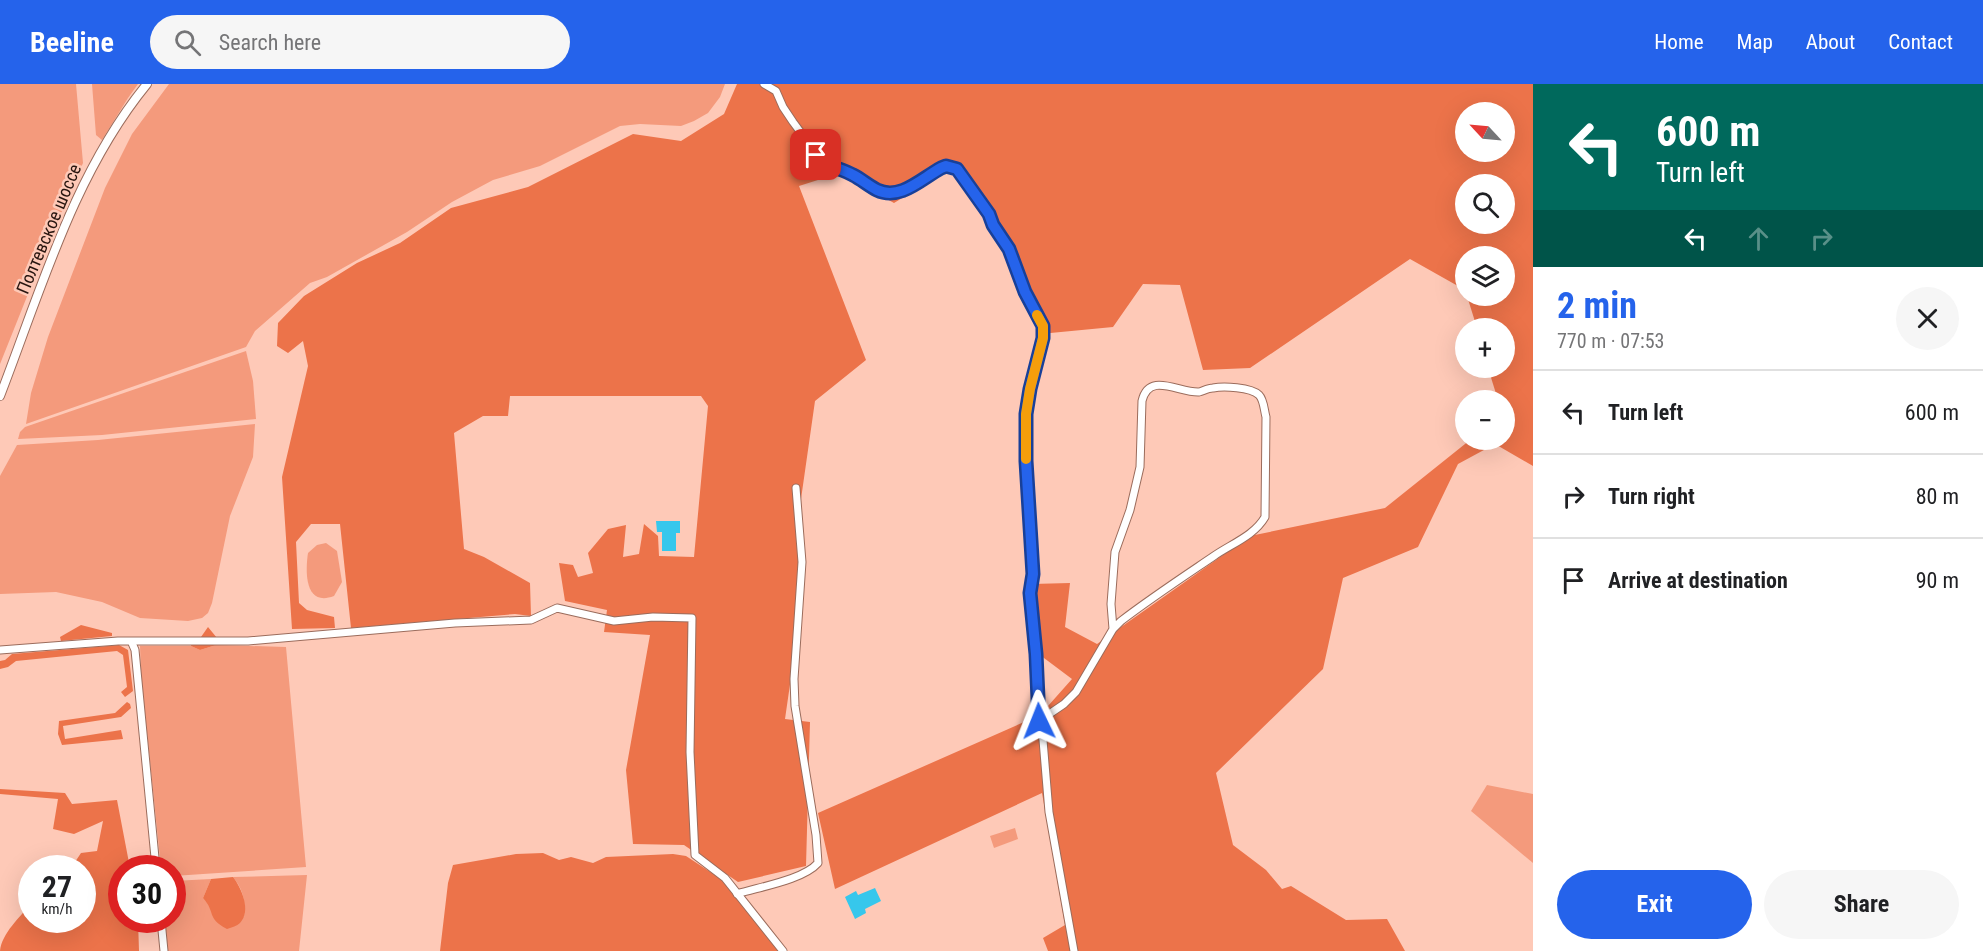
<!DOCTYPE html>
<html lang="en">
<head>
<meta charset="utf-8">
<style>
	:root { --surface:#fff; --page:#f6f6f6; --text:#202124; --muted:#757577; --line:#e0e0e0; --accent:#2563eb }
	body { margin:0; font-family:"Roboto Condensed",sans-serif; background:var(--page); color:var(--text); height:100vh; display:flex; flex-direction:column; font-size:22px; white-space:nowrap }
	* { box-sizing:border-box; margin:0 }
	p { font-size:20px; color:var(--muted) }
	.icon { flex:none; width:33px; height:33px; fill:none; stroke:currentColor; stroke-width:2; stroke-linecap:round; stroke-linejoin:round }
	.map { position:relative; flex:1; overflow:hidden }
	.panel { display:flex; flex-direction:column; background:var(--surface); width:450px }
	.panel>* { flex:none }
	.hud { background:#00695c; color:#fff; overflow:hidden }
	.needle { width:39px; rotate:296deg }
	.controls { position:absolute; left:1455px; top:18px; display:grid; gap:12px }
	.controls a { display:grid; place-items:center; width:60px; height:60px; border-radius:50%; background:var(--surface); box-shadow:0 6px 24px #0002; font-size:30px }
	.speed { position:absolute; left:18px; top:771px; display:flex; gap:12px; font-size:30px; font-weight:700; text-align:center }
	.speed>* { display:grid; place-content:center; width:78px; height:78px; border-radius:50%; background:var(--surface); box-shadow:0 6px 24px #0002; line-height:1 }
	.speed small { font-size:15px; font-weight:400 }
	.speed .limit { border:9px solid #d22; background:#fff; color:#111 }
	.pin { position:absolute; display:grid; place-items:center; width:51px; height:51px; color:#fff; margin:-26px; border-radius:12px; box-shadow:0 3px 9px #0006 }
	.me { position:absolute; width:66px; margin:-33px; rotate:358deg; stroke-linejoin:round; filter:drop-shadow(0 0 4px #0008) }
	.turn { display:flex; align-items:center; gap:21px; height:126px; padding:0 24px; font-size:27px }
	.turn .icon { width:78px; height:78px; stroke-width:2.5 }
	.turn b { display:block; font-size:42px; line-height:51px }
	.lanes { display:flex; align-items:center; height:57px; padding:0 24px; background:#0003; justify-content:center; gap:30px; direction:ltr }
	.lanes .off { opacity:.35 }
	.round { display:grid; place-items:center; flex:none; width:63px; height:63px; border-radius:32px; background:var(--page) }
	.summary { display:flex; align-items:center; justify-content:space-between; height:102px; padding:0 24px }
	h1 { font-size:36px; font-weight:700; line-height:45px; color:var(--accent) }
	.primary-button { display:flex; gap:12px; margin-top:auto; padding:12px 24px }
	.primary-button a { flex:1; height:69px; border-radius:36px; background:var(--accent); color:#fff; font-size:24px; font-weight:700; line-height:69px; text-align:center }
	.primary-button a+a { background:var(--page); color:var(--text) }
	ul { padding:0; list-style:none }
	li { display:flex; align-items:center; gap:18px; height:84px; padding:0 24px; border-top:2px solid var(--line) }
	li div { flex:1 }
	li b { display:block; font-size:22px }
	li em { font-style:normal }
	header { display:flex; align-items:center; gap:36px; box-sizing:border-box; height:84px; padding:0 30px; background:var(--accent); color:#fff }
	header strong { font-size:28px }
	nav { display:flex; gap:33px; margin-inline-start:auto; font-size:21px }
	.search { width:420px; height:54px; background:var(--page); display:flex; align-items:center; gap:15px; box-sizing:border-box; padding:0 21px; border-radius:33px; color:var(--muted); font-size:22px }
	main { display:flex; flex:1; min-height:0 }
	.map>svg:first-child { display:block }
	.green { fill:#f49a7c }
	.forest { fill:#ec734a; fill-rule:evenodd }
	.water { fill:#36c7ec }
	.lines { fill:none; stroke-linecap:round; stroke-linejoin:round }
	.minor-casing { stroke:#9b6c5c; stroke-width:9 }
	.tertiary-casing { stroke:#9b6c5c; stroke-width:10 }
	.minor { stroke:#fff; stroke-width:7 }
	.tertiary { stroke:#fff; stroke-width:8 }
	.route-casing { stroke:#184099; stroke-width:15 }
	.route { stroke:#2563eb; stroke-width:10 }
	.slow { stroke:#f59e0b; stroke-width:10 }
	.labels { text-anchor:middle; stroke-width:5; stroke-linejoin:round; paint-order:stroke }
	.street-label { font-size:18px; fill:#28150f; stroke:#fec9b7 }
</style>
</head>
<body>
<header>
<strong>Beeline</strong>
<div class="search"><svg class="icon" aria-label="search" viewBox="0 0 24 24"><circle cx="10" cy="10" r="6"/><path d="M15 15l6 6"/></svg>Search here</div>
<nav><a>Home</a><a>Map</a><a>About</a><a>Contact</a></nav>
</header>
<main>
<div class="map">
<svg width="1533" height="867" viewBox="0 0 1533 867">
	<rect width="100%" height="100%" fill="#fec9b7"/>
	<g class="green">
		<polygon points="0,0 76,0 83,79 50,155 0,280"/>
		<polygon points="92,0 138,0 128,14 102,56 96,51"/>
		<polygon points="169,0 725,0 720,13 708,29 694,37 681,42 640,40 620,42 540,82 493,96 452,118 407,148 327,193 310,199 255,247 246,263 26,340 31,309 48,253 105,104 132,50"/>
		<polygon points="246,267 253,297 256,335 102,351 18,355 20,348 25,343"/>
		<polygon points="255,340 253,373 230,432 212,519 208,529 202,534 188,537 140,534 102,518 56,508 0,510 0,392 17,361 98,356"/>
		<path d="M 326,459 L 337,467 L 342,498 L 334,512 C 305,523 305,489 308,469 L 317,461 Z"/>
		<polygon points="216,561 286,563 306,783 173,792 172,784 161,784 141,590 140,562 191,562 200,566"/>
		<polygon points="1487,701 1533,710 1533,779 1471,727"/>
		<polygon points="1015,744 1018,755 994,764 990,752"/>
		<path d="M 307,791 L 299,867 L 168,867 L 165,836 L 172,836 L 173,797 L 211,795 L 203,814 L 244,833 C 246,818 243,805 233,793 Z"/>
	</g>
	<g class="forest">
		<path d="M 737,0 L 1533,0 L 1533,382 L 1495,360 L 1458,380 L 1418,463 L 1343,494 L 1323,585 L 1216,689 L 1233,761 L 1266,786 L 1282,805 L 1291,802 L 1346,836 L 1387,835 L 1405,867 L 1048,867 L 1043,854 L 1065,841 L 1042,709 L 835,805 L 818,729 L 1040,631 L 1072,595 L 1036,568 L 1032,500 L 1070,499 L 1065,543 L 1097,560 L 1250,452 L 1385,424 L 1470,356 L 1504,356 L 1504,316 L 1498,316 L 1488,284 L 1504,284 L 1504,244 L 1477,244 L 1467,212 L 1504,212 L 1504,172 L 1466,172 L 1465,206 L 1410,175 L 1250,284 L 1203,286 L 1180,201 L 1143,200 L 1113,243 L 1040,250 L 1016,199 L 1004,165 L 950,85 L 894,119 L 840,89 L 799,102 L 866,276 L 815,317 L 801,415 L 803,510 L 785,635 L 810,638 L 806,782 L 738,798 L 684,761 L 633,760 L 626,686 L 650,551 L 604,548 L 607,526 L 565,517 L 559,479 L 573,481 L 578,493 L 593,489 L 588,469 L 608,445 L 626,441 L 623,473 L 639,470 L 644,440 L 658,452 L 659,472 L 694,473 L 708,322 L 701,312 L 510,312 L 508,332 L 483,332 L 454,349 L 464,465 L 484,473 L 530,499 L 531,532 L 515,530 L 351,544 L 340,440 L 311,440 L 296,458 L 299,519 L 307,526 L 334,533 L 335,544 L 292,545 L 282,393 L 308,282 L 303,257 L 288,269 L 277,262 L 278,239 L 304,212 L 357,179 L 400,159 L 451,124 L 528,103 L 633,50 L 681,57 L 724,30 ZM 1466,28 L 1504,28 L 1504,68 L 1466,68 ZM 1466,100 L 1504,100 L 1504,140 L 1466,140 Z"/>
		<polygon points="81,541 112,549 112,552 61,557 60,553"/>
		<polygon points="208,543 217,554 216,561 200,566 191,562 193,554 201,553"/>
		<polygon points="119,561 128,566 133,607 125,613 121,608 127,603 123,571 117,567 16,577 8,583 0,585 0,577 5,576 12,570"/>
		<polygon points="127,618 130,620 131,624 121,633 63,642 65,655 121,646 123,655 62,661 58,650 59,637 115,629"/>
		<path d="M 0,705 L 65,709 L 72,720 L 117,716 L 130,784 L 122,784 L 122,836 L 138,836 L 139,867 L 0,867 C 2,849 20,833 31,820 L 32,836 L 82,836 L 82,784 L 71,784 L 81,769 L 97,767 L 103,737 L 74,750 L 53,745 L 58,715 L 0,710 Z"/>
		<polygon points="543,769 559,776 571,773 593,779 606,773 673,770 686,772 721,795 780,867 440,867 448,799 453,781 516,770"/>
		<path d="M 233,793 C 241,803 252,827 240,839 C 237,842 232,843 227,845 C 206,834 216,828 203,814 L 211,795 Z"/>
	</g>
	<g class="water">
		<polygon points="656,437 680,437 680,449 676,449 676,467 662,467 662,448 657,448"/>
		<polygon points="875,804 881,817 865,825 866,829 855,835 845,813 856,807 858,811"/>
	</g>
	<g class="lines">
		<defs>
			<g id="minor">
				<polyline points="764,0 776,7 783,23 793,38 824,80 852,90 877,106 888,110 896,110 941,84 952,83 960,87 989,130 993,141 1009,165 1025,208 1043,242 1043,254 1030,305 1026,330 1026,377 1033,490 1030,509 1036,570 1039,637 1043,656 1049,728 1074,867"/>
				<polyline points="132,559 135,566 156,784"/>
				<polyline points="0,566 118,557 248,557 455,539 531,536 557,524 614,537 653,533 692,534 690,668 695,771 725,794 783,867"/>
				<path d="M 1039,637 L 1064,620 L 1076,608 L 1113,545 L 1121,537 C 1151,514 1183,493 1214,472 C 1231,460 1254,452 1265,433 L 1266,333 C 1264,326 1264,316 1259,311 C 1251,303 1223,302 1213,304 C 1208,304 1203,307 1199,308 C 1179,309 1149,287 1142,317 L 1140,383 L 1130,426 L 1115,468 L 1111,520 L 1113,545"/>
				<path d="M 737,810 C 759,803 803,796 818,779 L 816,751 L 795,622 L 794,595 L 802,478 L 796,404"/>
				<polyline points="161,836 164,867"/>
			</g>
			<path id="tertiary" d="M 0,312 C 41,206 74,89 147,0"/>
		</defs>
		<use href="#minor" class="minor-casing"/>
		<use href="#tertiary" class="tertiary-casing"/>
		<use href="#minor" class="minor"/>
		<use href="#tertiary" class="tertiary"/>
	</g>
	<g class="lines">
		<defs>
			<path id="route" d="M 816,71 C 827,84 839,83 853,91 C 861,95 869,102 877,106 C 900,117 921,95 941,84 L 946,82 L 957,85 L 989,130 L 993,141 L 1009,165 L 1025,208 L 1043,242 L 1043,254 L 1030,305 L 1026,330 L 1026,377 L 1033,490 L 1030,509 L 1036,570 L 1039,637"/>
		</defs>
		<use href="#route" class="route-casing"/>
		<use href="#route" class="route"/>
		<polyline class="slow" points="1026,375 1026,330 1030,305 1043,254 1043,242 1037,231"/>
	</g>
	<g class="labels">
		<g class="street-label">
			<text transform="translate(49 145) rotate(-67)" y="6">Полтевское шоссе</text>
		</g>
	</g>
</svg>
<div class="controls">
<a><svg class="needle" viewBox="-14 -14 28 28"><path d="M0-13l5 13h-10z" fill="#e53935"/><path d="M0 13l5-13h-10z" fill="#757577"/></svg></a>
<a><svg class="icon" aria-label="search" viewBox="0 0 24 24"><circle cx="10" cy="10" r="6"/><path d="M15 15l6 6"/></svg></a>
<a><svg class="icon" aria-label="layers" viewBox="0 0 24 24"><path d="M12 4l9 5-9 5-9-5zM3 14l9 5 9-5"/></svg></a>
<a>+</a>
<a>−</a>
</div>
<div class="speed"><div>27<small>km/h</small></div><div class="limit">30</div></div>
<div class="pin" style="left:816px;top:71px;background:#d93025"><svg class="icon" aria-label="arrive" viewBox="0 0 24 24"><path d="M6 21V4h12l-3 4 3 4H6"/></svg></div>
<svg class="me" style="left:1039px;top:637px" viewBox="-20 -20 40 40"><path d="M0-17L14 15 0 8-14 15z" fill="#2563eb" stroke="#fff" stroke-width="4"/></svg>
</div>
<section class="panel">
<div class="hud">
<div class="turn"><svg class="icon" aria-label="left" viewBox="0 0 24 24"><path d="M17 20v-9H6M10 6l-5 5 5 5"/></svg><div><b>600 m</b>Turn left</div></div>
<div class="lanes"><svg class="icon" aria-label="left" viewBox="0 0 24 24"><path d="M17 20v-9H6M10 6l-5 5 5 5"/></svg><svg class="icon off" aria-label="ahead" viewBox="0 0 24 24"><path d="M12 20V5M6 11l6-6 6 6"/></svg><svg class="icon off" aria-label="right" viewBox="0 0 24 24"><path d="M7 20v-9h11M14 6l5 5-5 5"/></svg></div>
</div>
<div class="summary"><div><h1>2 min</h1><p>770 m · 07:53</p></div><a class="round"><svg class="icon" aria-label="close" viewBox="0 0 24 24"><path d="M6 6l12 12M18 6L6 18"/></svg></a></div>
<ul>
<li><svg class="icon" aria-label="left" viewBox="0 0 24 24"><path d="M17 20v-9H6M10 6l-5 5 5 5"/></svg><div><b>Turn left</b></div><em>600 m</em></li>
<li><svg class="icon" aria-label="right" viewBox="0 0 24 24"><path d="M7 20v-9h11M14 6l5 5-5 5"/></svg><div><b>Turn right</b></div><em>80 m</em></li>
<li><svg class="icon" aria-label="arrive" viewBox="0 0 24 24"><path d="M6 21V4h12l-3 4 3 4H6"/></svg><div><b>Arrive at destination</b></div><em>90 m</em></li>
</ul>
<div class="primary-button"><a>Exit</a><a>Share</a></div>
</section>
</main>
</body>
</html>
